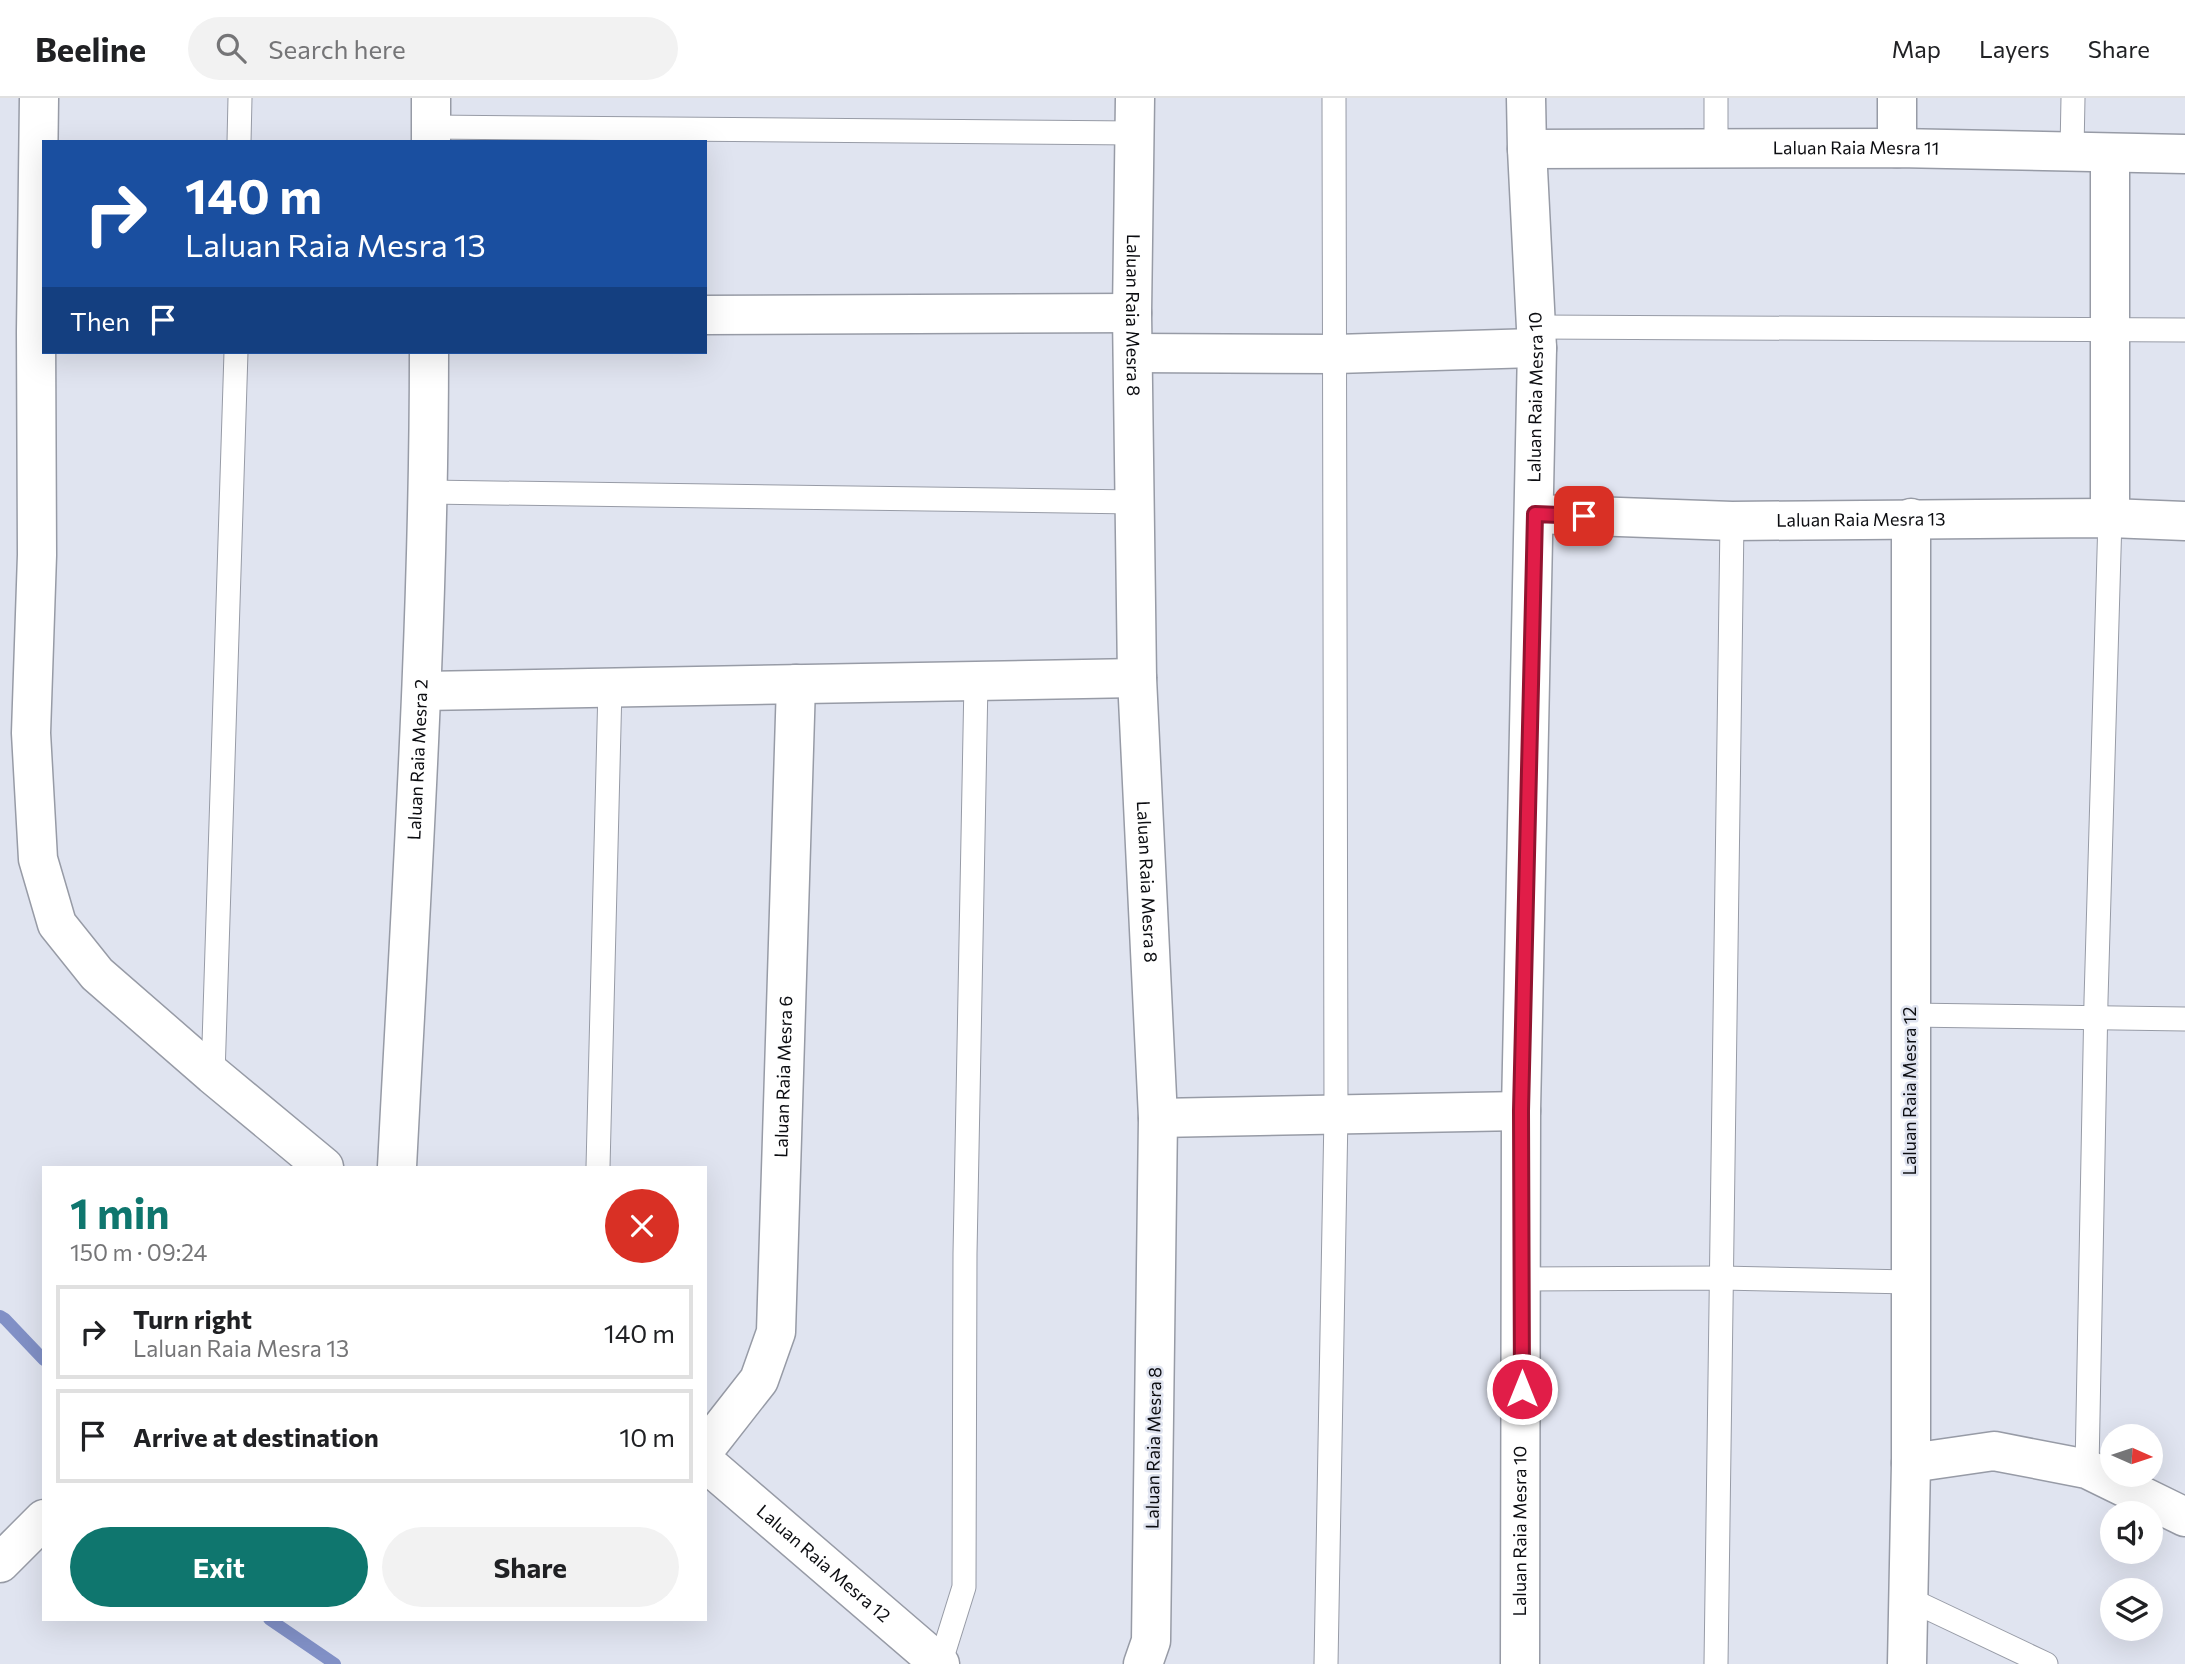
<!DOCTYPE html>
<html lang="en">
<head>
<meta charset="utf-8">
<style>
	:root { --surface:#fff; --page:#f2f2f2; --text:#202124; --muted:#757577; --line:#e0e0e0; --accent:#0f766e }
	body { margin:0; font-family:Commissioner,sans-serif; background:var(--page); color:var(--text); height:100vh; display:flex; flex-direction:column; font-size:26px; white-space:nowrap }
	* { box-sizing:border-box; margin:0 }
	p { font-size:23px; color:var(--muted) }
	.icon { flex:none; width:38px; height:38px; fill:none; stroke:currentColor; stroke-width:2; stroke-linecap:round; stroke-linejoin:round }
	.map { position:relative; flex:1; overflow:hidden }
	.details { position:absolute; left:42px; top:1068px; width:665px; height:455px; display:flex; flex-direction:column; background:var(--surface); border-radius:0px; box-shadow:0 7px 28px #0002 }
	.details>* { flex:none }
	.hud { position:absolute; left:42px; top:42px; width:665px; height:214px; border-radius:0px; box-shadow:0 7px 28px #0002; background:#1a4fa0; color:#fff; overflow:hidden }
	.needle { width:46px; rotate:93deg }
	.buttons { position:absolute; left:2100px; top:1326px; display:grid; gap:14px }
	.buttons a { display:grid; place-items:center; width:63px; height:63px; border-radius:50%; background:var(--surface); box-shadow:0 7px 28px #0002; font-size:35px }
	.pin { position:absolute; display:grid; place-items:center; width:60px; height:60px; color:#fff; margin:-30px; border-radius:14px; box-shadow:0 4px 10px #0006 }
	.me { position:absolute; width:77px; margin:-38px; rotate:0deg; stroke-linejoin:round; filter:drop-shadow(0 0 5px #0008) }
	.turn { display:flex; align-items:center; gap:24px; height:147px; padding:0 28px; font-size:32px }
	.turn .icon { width:91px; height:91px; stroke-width:2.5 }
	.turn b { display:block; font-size:49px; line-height:60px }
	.then { display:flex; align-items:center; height:66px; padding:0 28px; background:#0003; gap:14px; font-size:26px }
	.round { display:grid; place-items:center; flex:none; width:74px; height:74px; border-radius:37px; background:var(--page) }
	.overview { display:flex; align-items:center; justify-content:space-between; height:119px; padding:0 28px }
	h1 { font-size:42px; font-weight:700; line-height:52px; color:var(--accent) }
	.action { display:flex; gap:14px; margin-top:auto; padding:14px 28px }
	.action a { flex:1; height:80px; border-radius:42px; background:var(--accent); color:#fff; font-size:28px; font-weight:700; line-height:80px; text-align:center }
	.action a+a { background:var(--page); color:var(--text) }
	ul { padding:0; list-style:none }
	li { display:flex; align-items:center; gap:21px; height:94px; margin:0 14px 10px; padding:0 14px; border:4px solid var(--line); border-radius:0px }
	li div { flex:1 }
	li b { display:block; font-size:26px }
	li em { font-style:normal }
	header { display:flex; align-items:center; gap:42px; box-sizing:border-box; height:98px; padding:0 35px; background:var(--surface); border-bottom:2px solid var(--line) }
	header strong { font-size:33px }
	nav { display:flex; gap:38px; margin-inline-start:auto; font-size:24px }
	.search { width:490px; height:63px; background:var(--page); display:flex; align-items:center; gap:18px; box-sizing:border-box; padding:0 24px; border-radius:38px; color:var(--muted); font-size:26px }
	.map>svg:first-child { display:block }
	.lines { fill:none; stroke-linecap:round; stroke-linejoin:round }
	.stream { stroke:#8190c6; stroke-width:12 }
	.service-casing { stroke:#979ba6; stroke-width:25 }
	.minor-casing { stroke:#979ba6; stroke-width:41 }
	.service { stroke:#fff; stroke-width:23 }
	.minor { stroke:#fff; stroke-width:38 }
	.route-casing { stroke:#92132f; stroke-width:18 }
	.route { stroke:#e11d48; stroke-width:12 }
	.labels { text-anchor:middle; stroke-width:5; stroke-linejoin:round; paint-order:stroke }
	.street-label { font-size:18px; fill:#0c0d11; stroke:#e0e4f0 }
</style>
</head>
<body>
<header>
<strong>Beeline</strong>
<div class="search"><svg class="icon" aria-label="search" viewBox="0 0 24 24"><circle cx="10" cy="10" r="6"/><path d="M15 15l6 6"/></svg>Search here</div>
<nav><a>Map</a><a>Layers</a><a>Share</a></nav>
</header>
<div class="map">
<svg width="2185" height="1566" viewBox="0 0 2185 1566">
	<rect width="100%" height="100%" fill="#e0e4f0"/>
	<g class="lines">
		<g class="stream">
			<polyline points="0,1218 5,1221 44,1262"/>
			<polyline points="269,1521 335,1566"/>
		</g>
		<defs>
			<g id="service">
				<polyline points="1716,0 1716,51"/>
				<polyline points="431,29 1135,35"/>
				<polyline points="239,44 240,0"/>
				<polyline points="2072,52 2073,0"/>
				<polyline points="1536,229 2185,232"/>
				<polyline points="429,394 1135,404"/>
				<polyline points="1910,917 2185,921"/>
				<polyline points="213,977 236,254"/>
				<polyline points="598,1069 610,589"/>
				<polyline points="1522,1181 1721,1180 1910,1184"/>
				<polyline points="2087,1371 2096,902 2110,420"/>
				<polyline points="1909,1501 2046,1566"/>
				<polyline points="940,1566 964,1489 965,1156 976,583"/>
				<polyline points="1326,1566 1336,1016 1334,0"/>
				<polyline points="1716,1566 1732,423"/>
			</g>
			<g id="minor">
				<polyline points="39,0 36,234 37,457 31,635 38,761 57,826 97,876 213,977 324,1069"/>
				<path id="s1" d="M 1135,0 L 1132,215 L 1137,580 L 1158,1020 L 1151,1543 L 1143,1566"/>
				<polyline points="1897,0 1897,50"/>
				<polyline points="431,44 431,0"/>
				<path id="s2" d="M 1527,51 L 1897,50 L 2185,56"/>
				<polyline points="705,217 1132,215"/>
				<polyline points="1133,255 1336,256 1537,250"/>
				<path id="s3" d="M 1535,416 L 1732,423 L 2110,420 L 2185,423"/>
				<polyline points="2110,420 2110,56"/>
				<polyline points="422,593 1137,580"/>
				<polyline points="1158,1020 1521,1013"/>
				<path id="s4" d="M 397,1069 C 411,797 429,526 429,254"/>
				<path id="s5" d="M 705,1351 L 759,1282 L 776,1234 L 796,586"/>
				<path id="s6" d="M 705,1364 L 940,1566"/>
				<polyline points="1911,1365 1994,1353 2087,1371 2185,1419"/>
				<polyline points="0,1465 44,1421"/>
				<path id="s7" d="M 1520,1566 L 1521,1013 L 1537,250 L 1527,51 L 1526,0"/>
				<polyline points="1907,1566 1911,1365 1911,420"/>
			</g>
		</defs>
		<use href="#service" class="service-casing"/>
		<use href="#minor" class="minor-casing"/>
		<use href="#service" class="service"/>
		<use href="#minor" class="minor"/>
	</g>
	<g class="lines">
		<defs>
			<polyline id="route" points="1522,1291 1521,1013 1535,416 1584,418"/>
		</defs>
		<use href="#route" class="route-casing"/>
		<use href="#route" class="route"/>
	</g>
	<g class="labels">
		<g class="street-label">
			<text dy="6" stroke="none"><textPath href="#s2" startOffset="329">Laluan Raia Mesra 11</textPath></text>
			<text dy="6" stroke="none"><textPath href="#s1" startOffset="217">Laluan Raia Mesra 8</textPath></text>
			<text dy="6" stroke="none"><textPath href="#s7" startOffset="1267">Laluan Raia Mesra 10</textPath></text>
			<text dy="6" stroke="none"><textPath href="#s3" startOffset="326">Laluan Raia Mesra 13</textPath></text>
			<text dy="6" stroke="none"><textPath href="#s4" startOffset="408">Laluan Raia Mesra 2</textPath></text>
			<text dy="6" stroke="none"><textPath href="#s1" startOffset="784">Laluan Raia Mesra 8</textPath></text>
			<text dy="6" stroke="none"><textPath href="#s5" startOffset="394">Laluan Raia Mesra 6</textPath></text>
			<text transform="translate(1910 993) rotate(-90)" y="6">Laluan Raia Mesra 12</text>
			<text transform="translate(1154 1350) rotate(-89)" y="6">Laluan Raia Mesra 8</text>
			<text dy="6" stroke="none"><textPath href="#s7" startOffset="133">Laluan Raia Mesra 10</textPath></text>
			<text dy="6" stroke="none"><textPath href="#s6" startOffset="156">Laluan Raia Mesra 12</textPath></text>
		</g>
	</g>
</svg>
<div class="buttons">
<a><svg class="needle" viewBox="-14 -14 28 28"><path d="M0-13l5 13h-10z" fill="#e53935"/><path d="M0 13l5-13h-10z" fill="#757577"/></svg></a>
<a><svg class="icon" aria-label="sound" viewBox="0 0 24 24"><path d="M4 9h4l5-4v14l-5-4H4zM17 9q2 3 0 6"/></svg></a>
<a><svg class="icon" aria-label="layers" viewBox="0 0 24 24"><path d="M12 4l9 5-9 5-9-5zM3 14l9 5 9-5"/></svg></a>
</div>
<div class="pin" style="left:1584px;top:418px;background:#d93025"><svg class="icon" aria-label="arrive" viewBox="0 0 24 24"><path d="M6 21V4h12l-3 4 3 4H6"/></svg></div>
<svg class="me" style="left:1522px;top:1291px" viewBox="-20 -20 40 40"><circle r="17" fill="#e11d48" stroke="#fff" stroke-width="3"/><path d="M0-11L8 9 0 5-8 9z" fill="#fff"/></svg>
<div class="hud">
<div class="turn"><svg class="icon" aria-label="right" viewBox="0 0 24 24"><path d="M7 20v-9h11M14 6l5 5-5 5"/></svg><div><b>140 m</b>Laluan Raia Mesra 13</div></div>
<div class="then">Then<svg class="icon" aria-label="arrive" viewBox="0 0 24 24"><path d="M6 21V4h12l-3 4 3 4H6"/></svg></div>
</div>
<section class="details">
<div class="overview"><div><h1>1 min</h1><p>150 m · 09:24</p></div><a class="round" style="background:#d93025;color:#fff"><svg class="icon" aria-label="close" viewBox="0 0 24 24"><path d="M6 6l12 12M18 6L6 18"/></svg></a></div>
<ul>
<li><svg class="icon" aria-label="right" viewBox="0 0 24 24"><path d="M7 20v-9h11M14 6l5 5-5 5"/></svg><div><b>Turn right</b><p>Laluan Raia Mesra 13</p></div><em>140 m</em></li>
<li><svg class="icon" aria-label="arrive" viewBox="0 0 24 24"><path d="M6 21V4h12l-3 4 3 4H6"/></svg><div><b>Arrive at destination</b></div><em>10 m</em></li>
</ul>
<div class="action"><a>Exit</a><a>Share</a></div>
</section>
</div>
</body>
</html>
